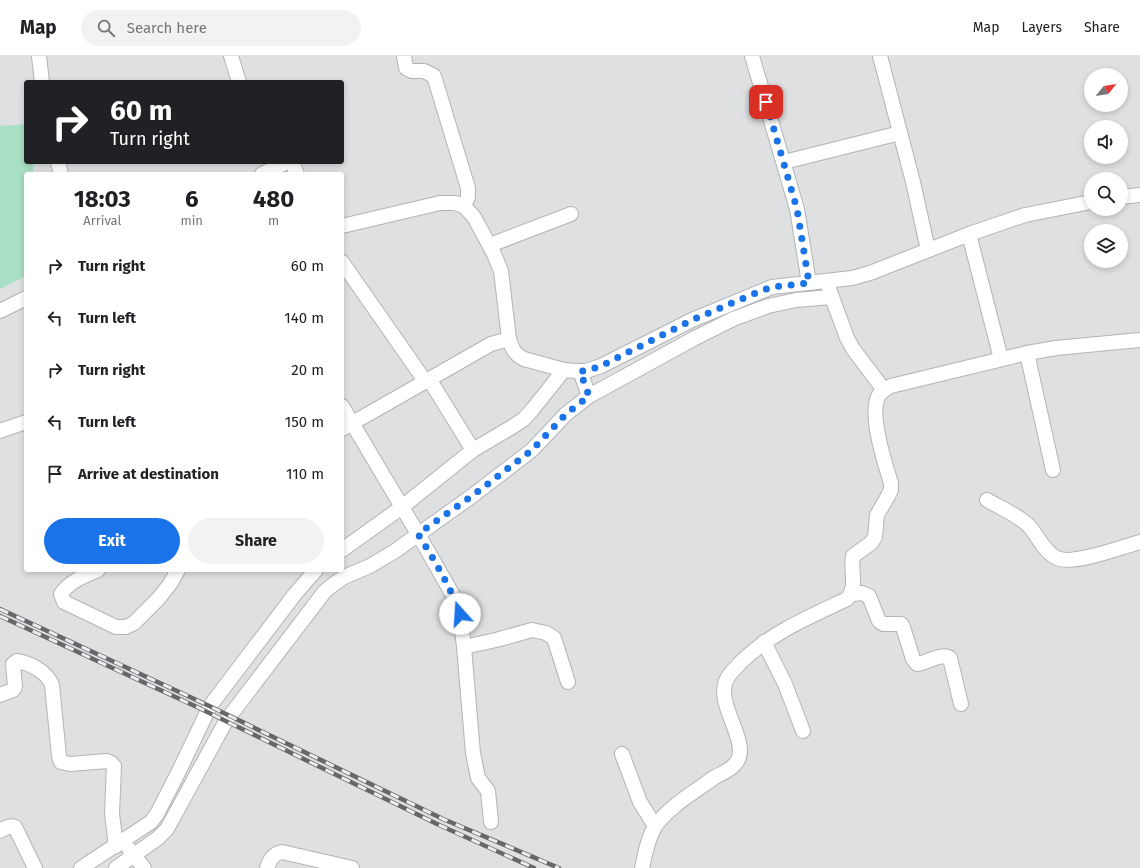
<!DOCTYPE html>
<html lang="en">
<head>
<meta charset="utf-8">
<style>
	:root { --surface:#fff; --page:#f2f2f2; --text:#202124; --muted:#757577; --line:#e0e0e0; --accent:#1a73e8 }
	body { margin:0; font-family:"Fira Sans",sans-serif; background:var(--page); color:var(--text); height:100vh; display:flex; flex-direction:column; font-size:15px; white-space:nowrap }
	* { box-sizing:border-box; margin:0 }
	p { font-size:13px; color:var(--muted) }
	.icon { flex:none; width:22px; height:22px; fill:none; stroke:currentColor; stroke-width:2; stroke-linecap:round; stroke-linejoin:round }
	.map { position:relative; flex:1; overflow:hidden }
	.details { position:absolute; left:24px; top:116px; width:320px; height:400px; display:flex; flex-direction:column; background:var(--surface); border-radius:4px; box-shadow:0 2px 6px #0003 }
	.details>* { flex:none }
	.top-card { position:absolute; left:24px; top:24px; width:320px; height:84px; border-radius:4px; box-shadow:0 2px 6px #0003; background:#202124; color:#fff; overflow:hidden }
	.needle { width:26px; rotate:60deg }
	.fabs { position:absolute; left:1084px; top:12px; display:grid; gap:8px }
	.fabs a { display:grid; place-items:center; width:44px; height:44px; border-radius:50%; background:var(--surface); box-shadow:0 2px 6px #0003; font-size:20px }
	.pin { position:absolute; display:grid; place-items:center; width:34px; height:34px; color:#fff; margin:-17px; border-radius:8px; box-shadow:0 2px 6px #0006 }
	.me { position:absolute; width:44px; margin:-22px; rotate:341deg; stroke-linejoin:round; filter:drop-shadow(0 0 3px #0008) }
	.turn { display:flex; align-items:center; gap:14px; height:84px; padding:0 20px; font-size:18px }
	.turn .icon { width:52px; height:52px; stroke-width:2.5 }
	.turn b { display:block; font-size:28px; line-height:34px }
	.eta { display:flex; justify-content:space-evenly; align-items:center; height:68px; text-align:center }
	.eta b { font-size:24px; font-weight:700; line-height:28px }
	.primary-button { display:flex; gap:8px; margin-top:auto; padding:8px 20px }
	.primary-button a { flex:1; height:46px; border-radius:24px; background:var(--accent); color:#fff; font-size:16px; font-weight:700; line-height:46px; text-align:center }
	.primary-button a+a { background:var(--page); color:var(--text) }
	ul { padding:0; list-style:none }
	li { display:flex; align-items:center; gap:12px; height:52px; padding:0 20px }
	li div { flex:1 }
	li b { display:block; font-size:15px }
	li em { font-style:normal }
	header { display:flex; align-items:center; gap:24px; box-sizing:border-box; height:56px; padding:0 20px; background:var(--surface); border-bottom:1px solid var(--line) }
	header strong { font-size:19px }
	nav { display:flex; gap:22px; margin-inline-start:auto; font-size:14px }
	.search { width:280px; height:36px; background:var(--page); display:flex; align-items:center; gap:10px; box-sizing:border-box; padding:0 14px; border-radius:22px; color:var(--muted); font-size:15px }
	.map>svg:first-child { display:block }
	.green { fill:#a9e0c6 }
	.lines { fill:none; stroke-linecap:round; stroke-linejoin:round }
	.minor-casing { stroke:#b2b4b6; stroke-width:16 }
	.minor { stroke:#fff; stroke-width:14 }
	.rail-casing { stroke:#666769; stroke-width:4.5 }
	.rail { stroke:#ebedf0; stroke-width:3; stroke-dasharray:9; stroke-linecap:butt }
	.route { stroke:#1a73e8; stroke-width:7; stroke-dasharray:0 12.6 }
</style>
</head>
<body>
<header>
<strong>Map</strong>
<div class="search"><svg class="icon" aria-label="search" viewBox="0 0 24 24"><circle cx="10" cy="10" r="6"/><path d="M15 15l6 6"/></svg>Search here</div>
<nav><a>Map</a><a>Layers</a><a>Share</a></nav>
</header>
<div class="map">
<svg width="1140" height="812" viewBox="0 0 1140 812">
	<rect width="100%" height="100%" fill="#dee0e2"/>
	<polygon class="green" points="26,68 26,106 33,106 33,118 26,118 26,220 0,233 0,70"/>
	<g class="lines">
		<defs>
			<g id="minor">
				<polyline points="39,0 42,26"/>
				<polyline points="231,0 239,26"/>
				<polyline points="404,0 406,12 412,15 424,15 434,20 468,132 468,141 464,150"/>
				<polyline points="752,0 797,153 809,227"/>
				<polyline points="880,0 913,126 928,194"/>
				<polyline points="58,106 61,118"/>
				<polyline points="292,106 297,118"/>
				<polyline points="784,106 900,77"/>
				<polyline points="262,118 287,106"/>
				<polyline points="1121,141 1140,139"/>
				<polyline points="342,170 440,147 455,147 464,150 474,161 494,198 501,215 509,283"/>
				<polyline points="969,178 1001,303"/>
				<polyline points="490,189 571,158"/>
				<polyline points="342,206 425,325"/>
				<polyline points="829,233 847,282 853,293 884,334"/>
				<polyline points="0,255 26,242"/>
				<polyline points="1027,297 1053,414"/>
				<polyline points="429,323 473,394"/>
				<polyline points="589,340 695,282 733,263 768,250 796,244 832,241"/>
				<polyline points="342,350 418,478 454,541 460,558 464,591 473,697 478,722 488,735 491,766"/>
				<path d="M 342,373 L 491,288 L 509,283 C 512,292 514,298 524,303 L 564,314 L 576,315 L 586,315 L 601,310 L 692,264 L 772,231 L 852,222 L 870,217 L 972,177 L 1025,159 L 1091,146"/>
				<polyline points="0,375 26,366"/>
				<path d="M 987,444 C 1001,452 1018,459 1029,470 C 1038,480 1044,496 1057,502 C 1072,510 1122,491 1140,486"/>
				<polyline points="342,494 402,451 473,394 512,371 524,363 532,354 564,314"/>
				<path d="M 98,514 C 84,520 70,525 61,538 L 64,546 L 116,571 L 126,571 L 134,567 L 159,542 L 170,528 L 178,514"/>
				<path d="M 852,538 L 862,537 L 869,540 L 879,565 L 883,568 L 901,568 L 903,571 L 913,603 L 917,608 C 928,607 941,596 950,602 L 961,648"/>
				<polyline points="764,586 785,628 803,675"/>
				<polyline points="464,591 496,584 532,574 546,577 554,582 568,626"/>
				<path d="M 0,639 L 13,634 L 15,631 L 13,608 L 17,605 C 30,607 47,616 52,629 L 59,700 L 61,706 L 70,708 L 107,705 L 111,707 L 114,710 L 112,758 L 116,790"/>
				<polyline points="622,698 640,746 655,770"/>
				<path d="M 0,775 C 5,772 9,769 15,771 L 35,812"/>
				<polyline points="129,793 144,812"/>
				<polyline points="81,812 151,766 157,758 179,715 210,650 295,538 316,514"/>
				<polyline points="116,812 158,782 167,773 226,665 325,535 334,528 344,521 370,510 395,495 472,440 532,394 566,358 589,340 580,315"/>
				<path d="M 267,812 C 270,803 273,798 282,796 L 352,812"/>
				<path d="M 642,812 C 645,798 648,781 656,769 C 670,750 693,737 712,723 C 719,718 730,715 735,708 C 753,689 715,649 726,625 C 729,617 736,612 741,606 C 772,576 809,561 847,543 C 858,532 850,514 853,500 L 871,487 L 875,481 L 877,459 L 888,440 L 891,434 L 891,427 C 885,408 868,357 879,339 C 882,335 886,332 891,330 L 1027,297 L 1056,292 L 1140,284"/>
			</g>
		</defs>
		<use href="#minor" class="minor-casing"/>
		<use href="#minor" class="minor"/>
		<defs>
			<g id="rail">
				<polyline points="0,553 203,647 443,763 559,812"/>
				<polyline points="0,560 197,651 437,768 534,812"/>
			</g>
		</defs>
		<use href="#rail" class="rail-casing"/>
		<use href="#rail" class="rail"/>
	</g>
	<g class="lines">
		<path class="route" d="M 460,558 C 450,529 434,504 418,478 L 472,440 L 532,394 L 566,358 L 589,340 L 580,315 L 586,315 L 601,310 L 692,264 L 758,236 L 772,231 L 809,227 L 797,153 L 766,46"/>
	</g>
</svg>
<div class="fabs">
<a><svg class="needle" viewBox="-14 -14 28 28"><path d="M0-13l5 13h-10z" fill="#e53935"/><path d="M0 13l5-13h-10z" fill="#757577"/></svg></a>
<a><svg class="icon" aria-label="sound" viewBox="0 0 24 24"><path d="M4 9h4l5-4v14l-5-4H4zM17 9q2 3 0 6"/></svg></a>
<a><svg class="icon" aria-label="search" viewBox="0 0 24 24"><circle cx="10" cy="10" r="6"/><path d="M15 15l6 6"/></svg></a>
<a><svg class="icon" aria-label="layers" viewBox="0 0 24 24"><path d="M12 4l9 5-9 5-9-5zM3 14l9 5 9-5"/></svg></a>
</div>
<div class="pin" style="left:766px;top:46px;background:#d93025"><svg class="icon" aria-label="arrive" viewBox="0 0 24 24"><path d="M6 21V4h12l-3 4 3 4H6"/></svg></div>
<svg class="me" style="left:460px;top:558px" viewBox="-20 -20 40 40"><circle r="19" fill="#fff"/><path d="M0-13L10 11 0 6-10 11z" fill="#1a73e8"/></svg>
<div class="top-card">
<div class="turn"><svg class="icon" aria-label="right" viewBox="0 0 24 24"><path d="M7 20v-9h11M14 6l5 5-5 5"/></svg><div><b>60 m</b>Turn right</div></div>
</div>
<section class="details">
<div class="eta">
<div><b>18:03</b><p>Arrival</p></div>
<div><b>6</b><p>min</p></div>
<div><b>480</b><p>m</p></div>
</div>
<ul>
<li><svg class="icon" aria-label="right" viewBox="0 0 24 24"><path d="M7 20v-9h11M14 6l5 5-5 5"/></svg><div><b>Turn right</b></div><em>60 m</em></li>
<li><svg class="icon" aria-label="left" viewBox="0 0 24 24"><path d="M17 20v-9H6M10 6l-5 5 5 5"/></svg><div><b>Turn left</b></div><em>140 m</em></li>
<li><svg class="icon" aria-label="right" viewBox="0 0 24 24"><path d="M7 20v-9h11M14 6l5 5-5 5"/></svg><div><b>Turn right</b></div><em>20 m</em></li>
<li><svg class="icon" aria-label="left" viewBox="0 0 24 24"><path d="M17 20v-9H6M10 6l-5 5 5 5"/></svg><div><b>Turn left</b></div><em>150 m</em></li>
<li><svg class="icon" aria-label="arrive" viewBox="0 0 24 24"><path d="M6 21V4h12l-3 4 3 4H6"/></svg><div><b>Arrive at destination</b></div><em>110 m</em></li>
</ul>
<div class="primary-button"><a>Exit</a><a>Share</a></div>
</section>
</div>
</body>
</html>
